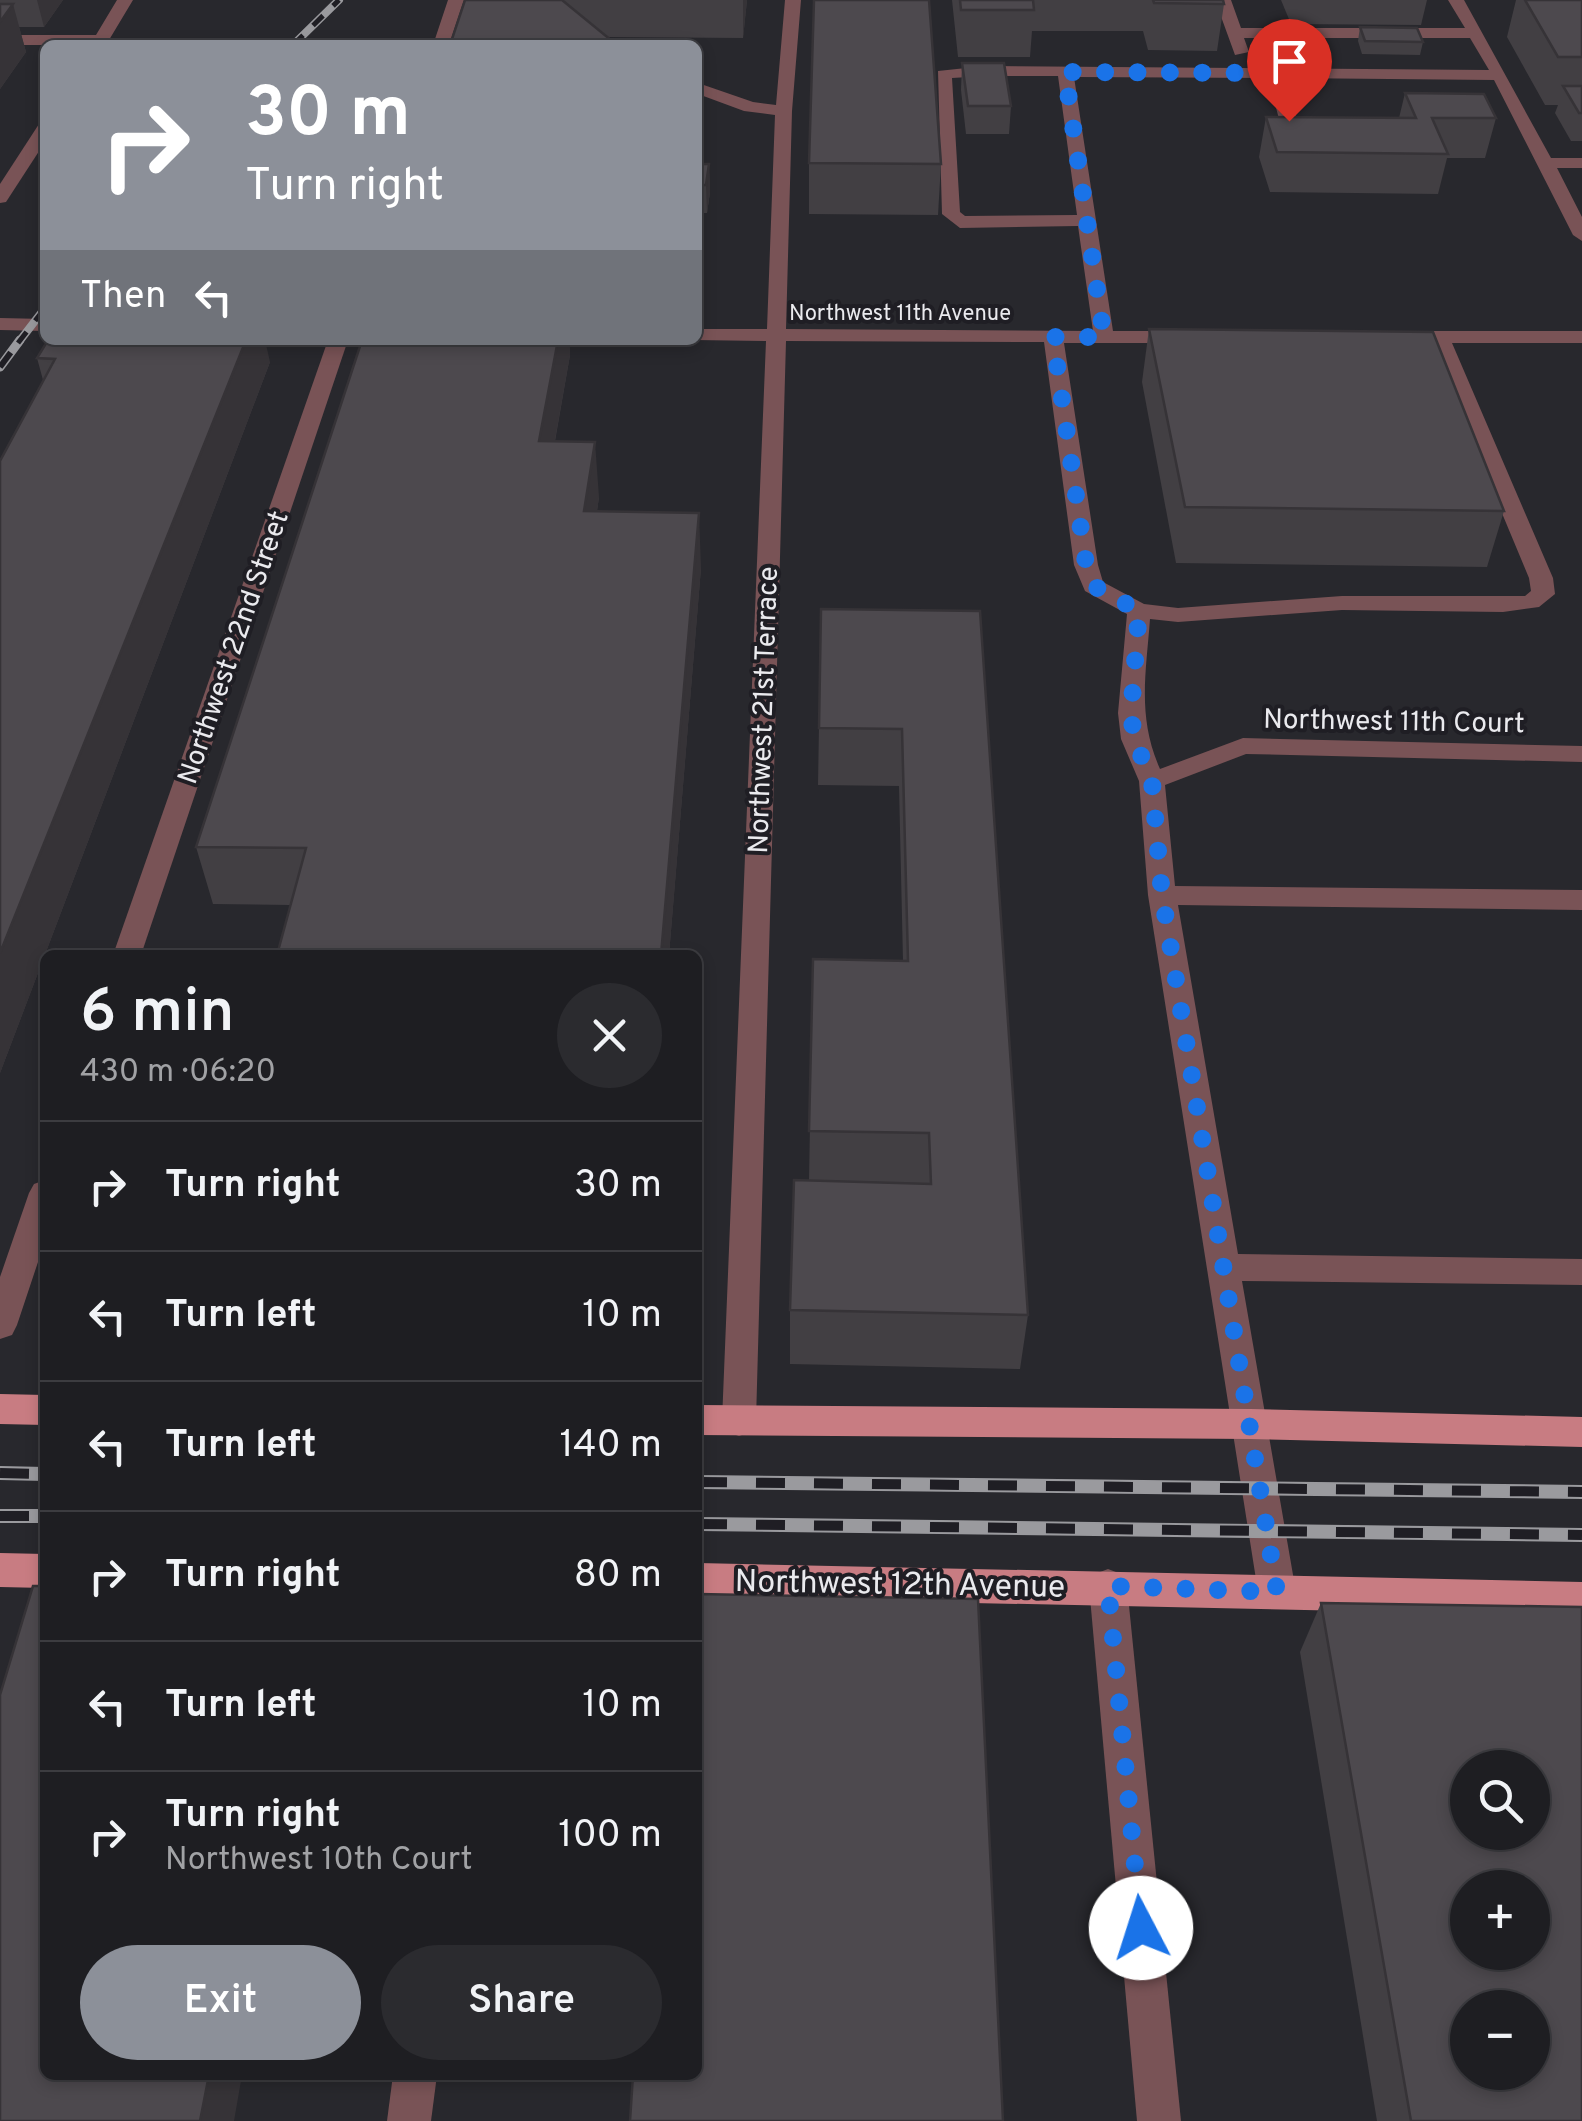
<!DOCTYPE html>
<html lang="en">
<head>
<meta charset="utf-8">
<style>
	:root { --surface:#1e1e22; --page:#2b2b2f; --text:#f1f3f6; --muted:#a1a2a5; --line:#3c3c40; --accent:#8c9099 }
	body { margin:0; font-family:Overpass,sans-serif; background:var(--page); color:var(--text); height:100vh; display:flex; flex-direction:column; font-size:38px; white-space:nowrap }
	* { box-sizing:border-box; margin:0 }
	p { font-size:32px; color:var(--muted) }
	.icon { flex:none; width:55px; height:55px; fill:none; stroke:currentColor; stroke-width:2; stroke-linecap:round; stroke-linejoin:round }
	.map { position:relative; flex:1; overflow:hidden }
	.sheet { position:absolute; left:40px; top:950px; width:662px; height:1130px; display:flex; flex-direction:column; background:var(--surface); border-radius:15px; box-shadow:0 5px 15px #0003,0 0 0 2px var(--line) }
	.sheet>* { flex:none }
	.banner { position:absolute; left:40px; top:40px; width:662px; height:305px; border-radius:15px; box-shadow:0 5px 15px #0003,0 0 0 2px var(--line); background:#8c9099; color:#fff; overflow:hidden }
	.controls { position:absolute; left:1450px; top:1750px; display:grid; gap:20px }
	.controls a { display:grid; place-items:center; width:100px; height:100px; border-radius:50%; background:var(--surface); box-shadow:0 5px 15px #0003,0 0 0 2px var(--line); font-size:50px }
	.pin { position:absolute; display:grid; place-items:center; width:85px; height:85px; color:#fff; margin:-102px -42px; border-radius:50% 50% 50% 0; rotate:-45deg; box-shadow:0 0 10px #0007 }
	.pin .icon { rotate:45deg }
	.me { position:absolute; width:110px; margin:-55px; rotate:355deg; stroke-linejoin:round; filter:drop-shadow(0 0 8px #0008) }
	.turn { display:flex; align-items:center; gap:35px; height:210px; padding:0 40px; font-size:45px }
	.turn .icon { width:130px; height:130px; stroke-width:2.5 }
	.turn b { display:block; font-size:70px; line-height:85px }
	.then { display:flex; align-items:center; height:95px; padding:0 40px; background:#0003; gap:20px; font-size:38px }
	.round { display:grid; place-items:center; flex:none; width:105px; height:105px; border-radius:52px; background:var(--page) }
	.summary { display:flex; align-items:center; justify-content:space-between; height:170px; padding:0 40px }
	h1 { font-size:60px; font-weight:600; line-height:75px }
	.cta { display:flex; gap:20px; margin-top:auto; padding:20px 40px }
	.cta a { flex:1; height:115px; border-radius:60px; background:var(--accent); color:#fff; font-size:40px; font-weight:600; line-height:115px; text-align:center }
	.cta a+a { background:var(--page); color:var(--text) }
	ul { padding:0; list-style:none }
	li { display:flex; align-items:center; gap:30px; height:130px; padding:0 40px; border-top:2px solid var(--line) }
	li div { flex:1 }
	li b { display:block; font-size:38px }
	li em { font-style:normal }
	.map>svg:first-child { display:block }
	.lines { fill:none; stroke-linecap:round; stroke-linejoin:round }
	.minor { fill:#795356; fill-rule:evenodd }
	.major { fill:#c87c82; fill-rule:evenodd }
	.rail-far2-casing { stroke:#9a9a9e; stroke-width:8 }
	.rail-far1-casing { stroke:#9a9a9e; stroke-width:9 }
	.rail-casing { stroke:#9a9a9e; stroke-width:14 }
	.rail-far2 { stroke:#1f1e24; stroke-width:5; stroke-dasharray:14; stroke-linecap:butt }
	.rail-far1 { stroke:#1f1e24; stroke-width:6; stroke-dasharray:18; stroke-linecap:butt }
	.rail { stroke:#1f1e24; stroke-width:10; stroke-dasharray:29; stroke-linecap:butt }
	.wall { fill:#423f43 }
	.shaded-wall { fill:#363337 }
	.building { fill:#4d494e; stroke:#363337; stroke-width:2.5; fill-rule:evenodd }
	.route { stroke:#1a73e8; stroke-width:18; stroke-dasharray:0 32.4 }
	.labels { text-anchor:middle; stroke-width:8; stroke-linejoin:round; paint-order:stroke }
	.far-street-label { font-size:22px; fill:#eaeaee; stroke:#1f1e24 }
	.street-label { font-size:28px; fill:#eaeaee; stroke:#1f1e24 }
	.near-street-label { font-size:32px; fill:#eaeaee; stroke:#1f1e24 }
</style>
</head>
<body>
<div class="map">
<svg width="1582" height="2121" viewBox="0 0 1582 2121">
	<rect width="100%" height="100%" fill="#28282d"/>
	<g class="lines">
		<g class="minor">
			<polygon points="117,0 133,0 106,45 0,45 0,35 96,35"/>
			<polygon points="448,0 464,0 449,45 433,45"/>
			<path d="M 785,0 L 801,0 L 792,111 L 786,329 L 1093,331 L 1078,226 L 960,228 L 942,214 L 938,71 L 985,66 L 1489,70 L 1470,38 L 1244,38 L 1249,52 L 1235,55 L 1215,0 L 1231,0 L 1241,28 L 1465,28 L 1448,0 L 1464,0 L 1551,158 L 1582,158 L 1582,168 L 1557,168 L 1582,217 L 1582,241 L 1573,235 L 1494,80 L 1285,78 L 1306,152 L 1297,157 L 1288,152 L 1268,78 L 1074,77 L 1113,331 L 1189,331 L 1199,337 L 1189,343 L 1064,343 L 1098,565 L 1103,582 L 1144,604 L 1178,608 L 1342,596 L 1525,596 L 1531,591 L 1529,578 L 1431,343 L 1413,341 L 1410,337 L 1420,331 L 1582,331 L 1582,343 L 1452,343 L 1553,578 L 1555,594 L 1539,607 L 1503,612 L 1342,610 L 1178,622 L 1150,619 C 1146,674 1137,717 1160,769 L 1243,738 L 1582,746 L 1582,762 L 1246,754 L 1165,785 L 1175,886 L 1582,890 L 1582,910 L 1178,905 L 1238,1254 L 1582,1259 L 1582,1285 L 1242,1281 L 1296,1592 L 1290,1604 L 1277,1609 L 1264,1604 L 1258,1592 L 1148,895 L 1139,781 L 1121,739 L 1118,713 L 1127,614 L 1085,591 L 1074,565 L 1044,342 L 786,341 L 756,1421 L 751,1432 L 739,1436 L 727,1432 L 722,1421 L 766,341 L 694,340 L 698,340 L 698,329 L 767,329 L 775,115 L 744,111 L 698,94 L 698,83 L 753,102 L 776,105 ZM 985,76 L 1058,76 L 1077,215 L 965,216 L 960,212 L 952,78 Z"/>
			<polygon points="45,123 45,142 6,202 0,203 0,184 39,124"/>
			<polygon points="0,318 45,319 45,331 0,330"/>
			<polygon points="328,340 348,340 141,955 113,955"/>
			<polygon points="45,1180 45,1241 17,1325 12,1335 0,1339 0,1277 29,1193 34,1184"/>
			<polygon points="1108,1569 1121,1574 1127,1586 1181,2121 1137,2121 1089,1586 1095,1574"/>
			<polygon points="393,2075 437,2075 431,2121 387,2121"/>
		</g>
		<g class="major">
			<polygon points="0,1394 45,1395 45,1425 0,1424"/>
			<polygon points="698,1405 1250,1409 1582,1417 1582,1447 1250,1439 698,1435"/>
			<polygon points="0,1553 45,1554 45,1588 0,1587"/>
			<polygon points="698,1563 1582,1582 1582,1616 698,1597"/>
		</g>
		<defs>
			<g id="rail-far2">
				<polyline points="293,45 339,0"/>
				<polyline points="18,343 45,308"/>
			</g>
			<polyline id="rail-far1" points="0,367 20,340"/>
			<g id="rail">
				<polyline points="0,1473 45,1474"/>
				<polyline points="698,1482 1582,1492"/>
				<polyline points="0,1516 45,1516"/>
				<polyline points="698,1524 1582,1535"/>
			</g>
		</defs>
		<use href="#rail-far2" class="rail-far2-casing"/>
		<use href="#rail-far1" class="rail-far1-casing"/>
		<use href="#rail" class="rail-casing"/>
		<use href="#rail-far2" class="rail-far2"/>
		<use href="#rail-far1" class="rail-far1"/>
		<use href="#rail" class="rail"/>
	</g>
	<g class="wall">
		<polygon points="0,0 63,0 44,27 19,27 26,52 0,89"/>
		<polygon points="465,0 747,0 743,38 607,37"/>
		<polygon points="952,0 1223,0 1224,4 1217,51 1148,50 1143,31 1032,31 1030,57 958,57"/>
		<polygon points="1281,0 1427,0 1421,25 1291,24"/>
		<polygon points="1516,0 1582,0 1582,141 1571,141 1555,113 1558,105 1545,105 1507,37"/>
		<polygon points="1360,27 1423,42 1420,55 1362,54 1358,41"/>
		<polygon points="962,63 1011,106 1009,134 966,134 961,90"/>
		<polygon points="1405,93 1496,118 1485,158 1447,158 1438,194 1270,192 1259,157 1266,117 1399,118"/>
		<polygon points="809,163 941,164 938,215 809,214"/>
		<polygon points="698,164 709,164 710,192 707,213 698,213"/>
		<polygon points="1149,329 1504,511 1487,567 1176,563 1142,382"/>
		<polygon points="362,340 569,340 570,355 555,441 599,497 597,511 701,568 669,955 277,955 290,905 213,904 196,847"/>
		<polygon points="37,358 270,362 0,1073 0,461 43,380"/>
		<polygon points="821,609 980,611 1028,1315 1020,1369 790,1364 790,1310 809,1181 813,959 903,961 899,786 818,785"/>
		<polygon points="1321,1603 1582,2121 1377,2121 1300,1652"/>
	</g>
	<g class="shaded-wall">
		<polygon points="37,0 63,0 44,27"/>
		<polygon points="743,0 747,0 743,38"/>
		<polygon points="13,4 26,52 0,89 0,22"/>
		<polygon points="709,164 710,192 707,213 706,185"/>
		<polygon points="246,340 265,340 270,362 0,1073 0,953"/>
		<polygon points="558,340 569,340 570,355 545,496 539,441"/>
		<polygon points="595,442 599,497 589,567 584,511"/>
		<polygon points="699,513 701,568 669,955 661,955"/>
		<polygon points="209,2075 242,2075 234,2121 200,2121"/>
	</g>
	<g class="building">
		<polygon points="465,0 562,0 617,45 450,45"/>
		<polygon points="814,0 929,0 941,164 809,163"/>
		<polygon points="960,0 1033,0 1034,10 961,10"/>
		<polygon points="1153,0 1223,0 1224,4 1154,3"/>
		<polygon points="1525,0 1582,0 1582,57 1558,57"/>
		<polygon points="0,4 13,4 0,22"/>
		<polygon points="1360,27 1417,28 1423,42 1365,41"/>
		<polygon points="962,63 1004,63 1011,106 968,106"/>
		<polygon points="1563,86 1582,86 1582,113 1579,113"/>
		<polygon points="1405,93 1484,94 1496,118 1432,118 1448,154 1277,152 1266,117 1416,118"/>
		<polygon points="698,164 709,164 706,185 698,185"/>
		<polygon points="1149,329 1433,332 1504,511 1185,507"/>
		<polygon points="48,340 246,340 0,953 0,461 55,359 37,358"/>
		<polygon points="362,340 558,340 539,441 595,442 584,511 699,513 661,955 277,955 306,848 196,847"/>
		<polygon points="821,609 980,611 1028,1315 790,1310 794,1180 931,1184 929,1133 809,1131 813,959 908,961 902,729 819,728"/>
		<polygon points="33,1586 45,1586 45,2075 209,2075 200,2121 0,2121 0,1695"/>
		<polygon points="698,1594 978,1599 1003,2121 630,2121 633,2075 698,2075"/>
		<path d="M 1321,1603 L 1582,1607 L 1582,2121 L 1411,2121 ZM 1468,1768 L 1532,1768 L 1532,1832 L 1468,1832 ZM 1468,1888 L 1532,1888 L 1532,1952 L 1468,1952 ZM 1468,2008 L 1532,2008 L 1532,2072 L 1468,2072 Z"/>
	</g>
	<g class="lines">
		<polyline class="route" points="1141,1928 1108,1586 1277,1592 1162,895 1152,782 1134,738 1131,713 1139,611 1094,586 1086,564 1053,337 1104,337 1065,72 1275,73 1289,121"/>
	</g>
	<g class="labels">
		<g class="far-street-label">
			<text x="900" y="320">Northwest 11th Avenue</text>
		</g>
		<g class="street-label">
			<text transform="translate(232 647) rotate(-71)" y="10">Northwest 22nd Street</text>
			<text transform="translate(762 710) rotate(-88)" y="10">Northwest 21st Terrace</text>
			<text transform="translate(1394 720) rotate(1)" y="10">Northwest 11th Court</text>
		</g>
		<g class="near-street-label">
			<text transform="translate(900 1583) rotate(1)" y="11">Northwest 12th Avenue</text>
		</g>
	</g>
</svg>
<div class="controls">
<a><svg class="icon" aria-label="search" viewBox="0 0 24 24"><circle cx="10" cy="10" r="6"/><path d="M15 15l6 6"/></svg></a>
<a>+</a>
<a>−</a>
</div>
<div class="pin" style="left:1289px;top:121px;background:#d93025"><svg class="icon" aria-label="arrive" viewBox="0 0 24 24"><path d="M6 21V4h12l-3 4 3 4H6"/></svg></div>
<svg class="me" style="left:1141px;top:1928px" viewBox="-20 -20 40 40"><circle r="19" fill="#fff"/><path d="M0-13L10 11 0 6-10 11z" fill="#1a73e8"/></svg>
<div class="banner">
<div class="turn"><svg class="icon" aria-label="right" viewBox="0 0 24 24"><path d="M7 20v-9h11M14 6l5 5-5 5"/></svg><div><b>30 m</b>Turn right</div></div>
<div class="then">Then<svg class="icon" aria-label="left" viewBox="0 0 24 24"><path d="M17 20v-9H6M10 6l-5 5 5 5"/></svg></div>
</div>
<section class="sheet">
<div class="summary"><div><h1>6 min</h1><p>430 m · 06:20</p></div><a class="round"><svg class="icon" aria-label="close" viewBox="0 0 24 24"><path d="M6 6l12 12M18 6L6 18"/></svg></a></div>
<ul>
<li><svg class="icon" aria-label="right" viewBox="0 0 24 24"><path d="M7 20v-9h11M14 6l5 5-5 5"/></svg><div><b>Turn right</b></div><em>30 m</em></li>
<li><svg class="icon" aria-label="left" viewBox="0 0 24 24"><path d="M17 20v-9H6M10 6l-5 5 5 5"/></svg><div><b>Turn left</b></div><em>10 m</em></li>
<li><svg class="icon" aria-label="left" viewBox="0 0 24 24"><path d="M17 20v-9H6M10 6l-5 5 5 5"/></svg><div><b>Turn left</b></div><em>140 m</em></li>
<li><svg class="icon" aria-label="right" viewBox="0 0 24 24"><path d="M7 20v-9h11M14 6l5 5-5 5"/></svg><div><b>Turn right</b></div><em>80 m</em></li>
<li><svg class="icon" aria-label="left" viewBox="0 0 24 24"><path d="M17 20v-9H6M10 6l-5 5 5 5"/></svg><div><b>Turn left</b></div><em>10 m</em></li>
<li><svg class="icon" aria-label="right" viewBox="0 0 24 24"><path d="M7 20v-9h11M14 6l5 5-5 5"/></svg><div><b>Turn right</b><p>Northwest 10th Court</p></div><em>100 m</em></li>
</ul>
<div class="cta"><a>Exit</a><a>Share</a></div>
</section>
</div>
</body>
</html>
